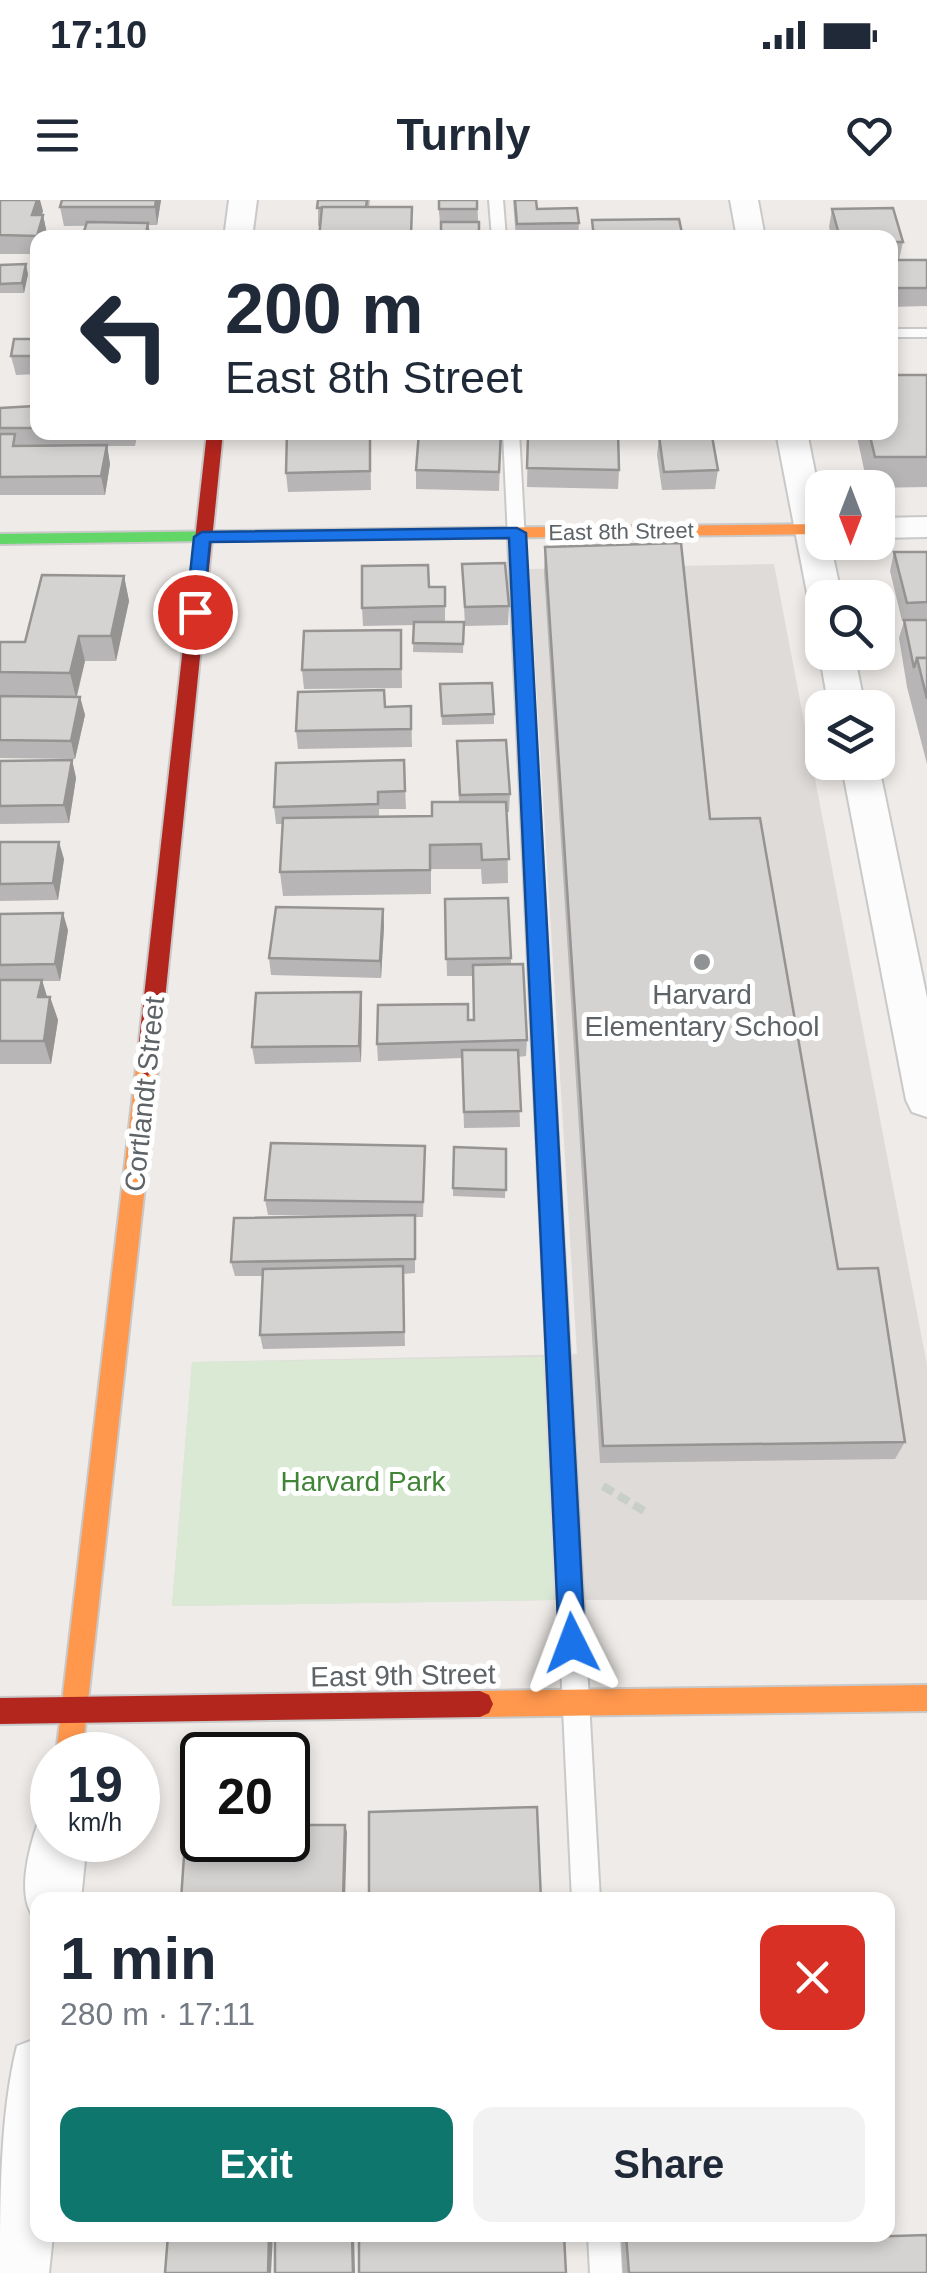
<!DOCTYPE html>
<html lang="en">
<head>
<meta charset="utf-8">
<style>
	:root { --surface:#fff; --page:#f2f2f3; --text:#1f2937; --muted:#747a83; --accent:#0f766e }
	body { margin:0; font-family:Arial,sans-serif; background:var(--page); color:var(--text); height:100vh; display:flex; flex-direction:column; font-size:38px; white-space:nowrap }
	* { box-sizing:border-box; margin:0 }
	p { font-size:32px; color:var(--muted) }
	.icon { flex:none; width:55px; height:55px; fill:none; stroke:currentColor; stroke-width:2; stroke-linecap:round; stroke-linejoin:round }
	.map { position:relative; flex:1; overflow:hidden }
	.sheet { position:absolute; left:30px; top:1692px; width:865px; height:350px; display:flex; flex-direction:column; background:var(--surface); border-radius:20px; box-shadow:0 5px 15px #0003 }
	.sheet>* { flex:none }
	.hud { position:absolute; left:30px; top:30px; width:868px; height:210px; border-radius:20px; box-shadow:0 5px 15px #0003; background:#fff; color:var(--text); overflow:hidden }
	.needle { width:65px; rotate:180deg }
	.buttons { position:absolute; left:805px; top:270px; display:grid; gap:20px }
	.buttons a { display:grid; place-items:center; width:90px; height:90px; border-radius:20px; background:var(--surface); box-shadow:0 5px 15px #0003; font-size:50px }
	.speed { position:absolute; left:30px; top:1532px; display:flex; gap:20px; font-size:50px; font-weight:700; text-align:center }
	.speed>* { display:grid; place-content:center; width:130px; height:130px; border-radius:50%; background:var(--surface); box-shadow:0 5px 15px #0003; line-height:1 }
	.speed small { font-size:25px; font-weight:400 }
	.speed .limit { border:5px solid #111; border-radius:15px; background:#fff; color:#111 }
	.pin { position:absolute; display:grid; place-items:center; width:85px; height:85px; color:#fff; margin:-42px; border:5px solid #fff; border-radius:50%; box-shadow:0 2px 10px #0007 }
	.me { position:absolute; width:110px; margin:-55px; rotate:357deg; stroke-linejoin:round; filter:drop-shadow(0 0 8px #0008) }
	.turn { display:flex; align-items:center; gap:35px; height:210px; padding:0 30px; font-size:45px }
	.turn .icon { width:130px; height:130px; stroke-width:2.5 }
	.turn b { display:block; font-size:70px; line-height:85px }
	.round { display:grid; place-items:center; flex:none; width:105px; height:105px; border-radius:20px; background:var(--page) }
	.headline { display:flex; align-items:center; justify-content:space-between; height:170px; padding:0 30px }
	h1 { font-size:60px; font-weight:800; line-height:75px }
	.button { display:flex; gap:20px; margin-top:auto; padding:20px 30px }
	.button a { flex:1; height:115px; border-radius:20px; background:var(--accent); color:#fff; font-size:40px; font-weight:800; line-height:115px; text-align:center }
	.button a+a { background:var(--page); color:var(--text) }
	.status { display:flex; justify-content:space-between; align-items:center; height:70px; padding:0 50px; background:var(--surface); direction:ltr }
	.status svg { height:28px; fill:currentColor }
	header { display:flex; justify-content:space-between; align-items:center; height:130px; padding:0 30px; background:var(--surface); font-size:45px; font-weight:800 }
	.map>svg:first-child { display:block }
	.education { fill:#dfdbd8 }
	.green { fill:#dae9d4 }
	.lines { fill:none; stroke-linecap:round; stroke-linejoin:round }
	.lane-casing { stroke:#c9c9c9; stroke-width:4 }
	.street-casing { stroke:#c9c9c9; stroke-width:4 }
	.fast-casing { stroke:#c9c9c9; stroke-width:4 }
	.slow-casing { stroke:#c9c9c9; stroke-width:4 }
	.jam-casing { stroke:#c9c9c9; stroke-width:4 }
	.path { stroke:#c8ceca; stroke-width:8; stroke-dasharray:12 6; stroke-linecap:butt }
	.lane { fill:#fcfcfc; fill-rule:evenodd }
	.street { fill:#fcfcfc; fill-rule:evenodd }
	.fast { fill:#63d668; fill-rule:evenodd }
	.slow { fill:#ff974d; fill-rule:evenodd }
	.jam { fill:#b3261e; fill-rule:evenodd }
	.wall { fill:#b7b5b5 }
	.shaded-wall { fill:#959493 }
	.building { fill:#d5d3d2; stroke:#959493; stroke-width:2.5 }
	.route { fill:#1a73e8; stroke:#114b97; stroke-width:2.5 }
	.poi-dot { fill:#909394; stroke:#fff; stroke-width:4 }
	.labels { text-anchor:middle; stroke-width:10; stroke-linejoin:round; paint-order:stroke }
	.far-street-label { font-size:22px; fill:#5d6366; stroke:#fff }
	.poi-label { font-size:28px; fill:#5d6366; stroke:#fff }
	.street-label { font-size:28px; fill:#5d6366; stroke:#fff }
	.park-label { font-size:28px; fill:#408536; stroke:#fff }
</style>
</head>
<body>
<div class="status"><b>17:10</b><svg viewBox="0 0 49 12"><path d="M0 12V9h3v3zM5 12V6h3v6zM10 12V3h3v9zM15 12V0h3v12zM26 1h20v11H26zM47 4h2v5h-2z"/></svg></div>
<header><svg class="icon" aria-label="menu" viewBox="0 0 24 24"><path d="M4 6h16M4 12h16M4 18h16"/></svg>Turnly<svg class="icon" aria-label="heart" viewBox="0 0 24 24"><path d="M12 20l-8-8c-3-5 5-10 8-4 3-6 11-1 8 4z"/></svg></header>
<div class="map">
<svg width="927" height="2073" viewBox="0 0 927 2073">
	<rect width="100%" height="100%" fill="#eeebe8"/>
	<polygon class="education" points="774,364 927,1165 927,1400 554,1400 172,1406 192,1162 577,1154 529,369"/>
	<polygon class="green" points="543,1157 554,1400 172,1406 192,1162"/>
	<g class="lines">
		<defs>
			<g id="lane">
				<polygon points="489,0 503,0 506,38 492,38"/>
				<rect x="890" y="129" width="37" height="8"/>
				<polygon points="503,232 519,232 600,1700 572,1700"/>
				<polygon points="588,2035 620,2035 622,2073 590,2073"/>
			</g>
			<g id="street">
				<polygon points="229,0 257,0 252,38 224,38"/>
				<polygon points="730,0 758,0 765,38 737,38"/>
				<polygon points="776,232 807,232 822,307 822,342 830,342 842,398 822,398 822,408 813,406 808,398"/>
				<polygon points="927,317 927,337 878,338 878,318"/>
				<polygon points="822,446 822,452 854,452 865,508 829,508 819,452"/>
				<polygon points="841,562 878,562 927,798 927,917 912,912 906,900"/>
				<path d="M 52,1615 L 52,1640 L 87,1640 L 81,1700 L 38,1700 L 38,1722 C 14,1701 29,1647 39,1620 Z"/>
				<path d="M 38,1838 L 38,2035 L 53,2035 L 49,2073 L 0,2073 C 0,2001 0,1914 17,1846 Z"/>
			</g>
			<polygon id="fast" points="463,328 471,333 469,337 0,344 0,334"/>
			<g id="slow">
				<polygon points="822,324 822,334 463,338 455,333 463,328"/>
				<polygon points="147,860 158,868 82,1555 56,1555 136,868"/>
				<polygon points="927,1485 927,1511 480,1517 471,1513 467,1504 471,1495 480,1491"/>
			</g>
			<g id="jam">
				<polygon points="207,232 223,232 158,868 147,876 136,868"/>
				<polygon points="480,1491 489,1495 493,1504 489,1513 480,1517 0,1524 0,1498"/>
			</g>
		</defs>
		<use href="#lane" class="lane-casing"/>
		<use href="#street" class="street-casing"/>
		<use href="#fast" class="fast-casing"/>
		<use href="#slow" class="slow-casing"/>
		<use href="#jam" class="jam-casing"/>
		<polyline class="path" points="603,1286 649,1314"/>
		<use href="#lane" class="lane"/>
		<use href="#street" class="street"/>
		<use href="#fast" class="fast"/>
		<use href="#slow" class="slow"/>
		<use href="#jam" class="jam"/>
	</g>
	<g class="wall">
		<polygon points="0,0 43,11 41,15 43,15 47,34 46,38 38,38 38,54 0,54"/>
		<polygon points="62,0 161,0 157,25 64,26 60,7"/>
		<polygon points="318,0 370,0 369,7 412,35 441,35 438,0 477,0 479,38 319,38 320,26 318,26"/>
		<polygon points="513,0 536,0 537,9 579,23 578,38 516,38"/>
		<polygon points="832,9 903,42 899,60 927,60 927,106 890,107 890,38 832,38 829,27"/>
		<polygon points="0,65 28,74 24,93 0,93"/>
		<polygon points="38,139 38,174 16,175 11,156"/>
		<polygon points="927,175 927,287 868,288 856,232 890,232"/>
		<polygon points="38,193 38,232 138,232 135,246 107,246 110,264 105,295 0,295 0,208 35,206"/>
		<polygon points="287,232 501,232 499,291 416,289 416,270 419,236 370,238 371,290 288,292 286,273"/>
		<polygon points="625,232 716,232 715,238 712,238 718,270 715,289 662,290 657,255 659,238 626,238"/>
		<polygon points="528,236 551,236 619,270 618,289 527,287"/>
		<polygon points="545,347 710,619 838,1069 905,1242 895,1259 600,1263 544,372"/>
		<polygon points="894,352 927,352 927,564 907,487 899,438 904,421 902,421 890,371"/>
		<polygon points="462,364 509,406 508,425 465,426"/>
		<polygon points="124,376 129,401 116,461 85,461 77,497 80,497 85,515 75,559 0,558 0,442 25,442"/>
		<polygon points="429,387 445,387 445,422 464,422 463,453 413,452 414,425 363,426 362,408"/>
		<polygon points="401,430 402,488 304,489 302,470"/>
		<polygon points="440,484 494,514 494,524 442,525"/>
		<polygon points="411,506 412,547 298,549 296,531"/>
		<polygon points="457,559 510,594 509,612 507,612 508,683 482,684 481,669 431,669 431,694 283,696 280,672 283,624 276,624 274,607 404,560 406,609 379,609 379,616 432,616 459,602"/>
		<polygon points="72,560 76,578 69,623 0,624 0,561"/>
		<polygon points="0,642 64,659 58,700 0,701"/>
		<polygon points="445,699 511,758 511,764 527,840 526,856 518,857 520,927 464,928 462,858 378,861 377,844 468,820 474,820 473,776 447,776"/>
		<polygon points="383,709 384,726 381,778 271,775 269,758"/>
		<polygon points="0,714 68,730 60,781 42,781 47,797 50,797 58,820 51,864 0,864"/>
		<polygon points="362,808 361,862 255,864 252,847"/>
		<polygon points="425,946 423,1017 415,1017 415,1073 403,1074 405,1146 263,1149 260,1135 263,1076 235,1076 231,1062 349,1016 268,1015 265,1000"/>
		<polygon points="454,947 506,949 505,998 453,996"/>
		<polygon points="621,2035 830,2035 830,2038 927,2073 623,2073"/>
	</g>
	<g class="shaded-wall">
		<polygon points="37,0 40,0 43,11 36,34 32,15"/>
		<polygon points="156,0 161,0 157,25 155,7"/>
		<polygon points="43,15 47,34 46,38 38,38 38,40 37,36"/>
		<polygon points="148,23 151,38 145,38"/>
		<polygon points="26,64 28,74 24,93 22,83"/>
		<polygon points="107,245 110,264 105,295 101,276"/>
		<polygon points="124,376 129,401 116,461 111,436"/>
		<polygon points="79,436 85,461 76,498 70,473"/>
		<polygon points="80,497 85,515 75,559 71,541"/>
		<polygon points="72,560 76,578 69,623 64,605"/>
		<polygon points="59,642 64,659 58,700 53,683"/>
		<polygon points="383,709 384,726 381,778 380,761"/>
		<polygon points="63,713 68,730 60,781 55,764"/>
		<polygon points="42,780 49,803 38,797"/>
		<polygon points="361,792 362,808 361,862 359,846"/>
		<polygon points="50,797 58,820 51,864 44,841"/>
		<polygon points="345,1625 347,1632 345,1700 343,1700"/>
		<polygon points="269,2035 273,2035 271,2073 268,2073"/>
		<polygon points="352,2035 354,2035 355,2073 353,2073"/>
	</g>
	<g class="building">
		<polygon points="0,0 37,0 32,15 43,15 37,36 0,35"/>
		<polygon points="62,0 156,0 155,7 60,7"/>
		<polygon points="318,0 367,0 366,7 317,8"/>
		<rect x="439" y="0" width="38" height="9"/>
		<polygon points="515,0 536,0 537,9 577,8 579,23 517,24"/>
		<polygon points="322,7 412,7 411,35 441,35 441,22 479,22 479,38 319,38"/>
		<polygon points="893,8 903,42 890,42 890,38 840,38 832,9"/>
		<polygon points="679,19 683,38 594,38 592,20"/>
		<polygon points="87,22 148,23 145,38 82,38"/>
		<rect x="890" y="60" width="37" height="28"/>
		<polygon points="26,64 22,83 0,84 0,65"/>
		<polygon points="14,139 38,139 38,156 11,156"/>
		<polygon points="890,175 927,175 927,257 875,257 869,232 890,232"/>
		<polygon points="38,193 38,228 0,228 0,208 35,206"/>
		<polygon points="287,232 370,232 370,271 286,273"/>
		<polygon points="419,232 501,232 499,272 416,270"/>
		<polygon points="551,232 618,232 619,270 527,268 528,236 551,236"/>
		<polygon points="0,234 15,234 13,246 107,245 101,276 0,277"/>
		<polygon points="659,236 712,236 718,270 664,272"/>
		<polygon points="681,343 710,619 760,618 838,1069 878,1068 905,1242 603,1246 545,347"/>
		<polygon points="894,352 927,352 927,402 907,403"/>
		<polygon points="505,363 509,406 465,407 462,364"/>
		<polygon points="428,365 429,387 445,387 445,406 362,408 362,366"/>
		<polygon points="42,375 124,376 111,436 79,436 70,473 0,472 0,442 25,442"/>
		<polygon points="904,420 927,420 927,458 917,458 914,468"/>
		<polygon points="414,422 464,422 463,444 413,443"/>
		<polygon points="401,430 401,469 302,470 304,431"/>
		<polygon points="917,458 927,458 927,499"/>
		<polygon points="492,483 494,514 442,516 440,484"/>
		<polygon points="384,490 385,507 411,506 411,529 296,531 298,492"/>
		<polygon points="0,496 80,497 71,541 0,540"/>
		<polygon points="506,540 510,594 460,595 457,541"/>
		<polygon points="72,560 64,605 0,606 0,561"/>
		<polygon points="404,560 405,591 378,592 378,604 274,607 276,563"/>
		<polygon points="432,602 506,602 509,659 482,660 481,644 430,645 430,670 280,672 283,618 432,616"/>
		<polygon points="0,642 59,642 53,683 0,684"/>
		<polygon points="508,698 511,758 446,759 445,699"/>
		<polygon points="276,707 383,709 380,761 269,758"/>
		<polygon points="63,713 55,764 0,765 0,714"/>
		<polygon points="523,764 527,840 377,844 378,805 468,804 468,820 474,820 473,765"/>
		<polygon points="0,780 42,780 38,797 50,797 44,841 0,841"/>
		<polygon points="361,792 359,846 252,847 256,793"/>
		<polygon points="462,850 518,850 521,911 464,912"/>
		<polygon points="271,943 425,946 423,1002 265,1000"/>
		<polygon points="454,947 506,949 506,990 453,988"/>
		<polygon points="415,1015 415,1059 231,1062 234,1018"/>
		<polygon points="403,1066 404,1132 260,1135 263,1069"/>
		<polygon points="537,1607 541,1700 369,1700 369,1612"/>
		<polygon points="288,1625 345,1625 343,1700 181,1700 186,1627 202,1627 202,1640 288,1640"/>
		<polygon points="168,2035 269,2035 268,2073 165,2073"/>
		<polygon points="275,2035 352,2035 353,2073 275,2073"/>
		<polygon points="359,2035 564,2035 566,2073 359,2073"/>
		<polygon points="626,2035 830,2035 830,2038 927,2035 927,2073 629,2073"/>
	</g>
	<polygon class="route" points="517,328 526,333 585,1443 582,1452 572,1456 563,1452 559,1443 509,338 210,342 203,412 195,418 186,412 194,337 202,332"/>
	<circle class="poi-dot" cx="702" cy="762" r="10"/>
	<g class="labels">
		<g class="far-street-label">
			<text transform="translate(621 331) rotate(-1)" y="8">East 8th Street</text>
		</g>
		<g class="poi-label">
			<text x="702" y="804">Harvard<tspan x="702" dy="32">Elementary School</tspan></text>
		</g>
		<g class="street-label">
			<text transform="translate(144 894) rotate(-84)" y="10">Cortlandt Street</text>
			<text transform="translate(403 1475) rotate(-1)" y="10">East 9th Street</text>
		</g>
		<g class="park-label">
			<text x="363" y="1291">Harvard Park</text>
		</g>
	</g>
</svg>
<div class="buttons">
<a><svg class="needle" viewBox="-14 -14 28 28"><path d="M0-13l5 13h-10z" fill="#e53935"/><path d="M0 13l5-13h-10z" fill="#747a83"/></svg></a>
<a><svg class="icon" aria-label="search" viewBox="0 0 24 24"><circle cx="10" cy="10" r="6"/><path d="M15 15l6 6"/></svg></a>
<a><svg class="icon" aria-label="layers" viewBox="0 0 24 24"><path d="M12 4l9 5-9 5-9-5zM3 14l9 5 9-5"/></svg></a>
</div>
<div class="speed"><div>19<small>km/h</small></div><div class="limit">20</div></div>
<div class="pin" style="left:195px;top:412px;background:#d93025"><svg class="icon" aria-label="arrive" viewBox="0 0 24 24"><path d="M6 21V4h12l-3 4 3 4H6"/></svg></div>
<svg class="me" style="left:572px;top:1443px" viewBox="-20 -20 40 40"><path d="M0-17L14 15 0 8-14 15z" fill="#1a73e8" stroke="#fff" stroke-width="4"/></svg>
<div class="hud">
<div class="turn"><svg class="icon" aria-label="left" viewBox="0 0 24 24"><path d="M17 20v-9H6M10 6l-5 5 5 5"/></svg><div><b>200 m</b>East 8th Street</div></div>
</div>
<section class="sheet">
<div class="headline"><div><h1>1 min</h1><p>280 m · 17:11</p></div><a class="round" style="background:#d93025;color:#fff"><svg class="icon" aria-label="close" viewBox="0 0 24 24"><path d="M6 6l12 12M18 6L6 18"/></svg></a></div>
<div class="button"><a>Exit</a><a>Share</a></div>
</section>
</div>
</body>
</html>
